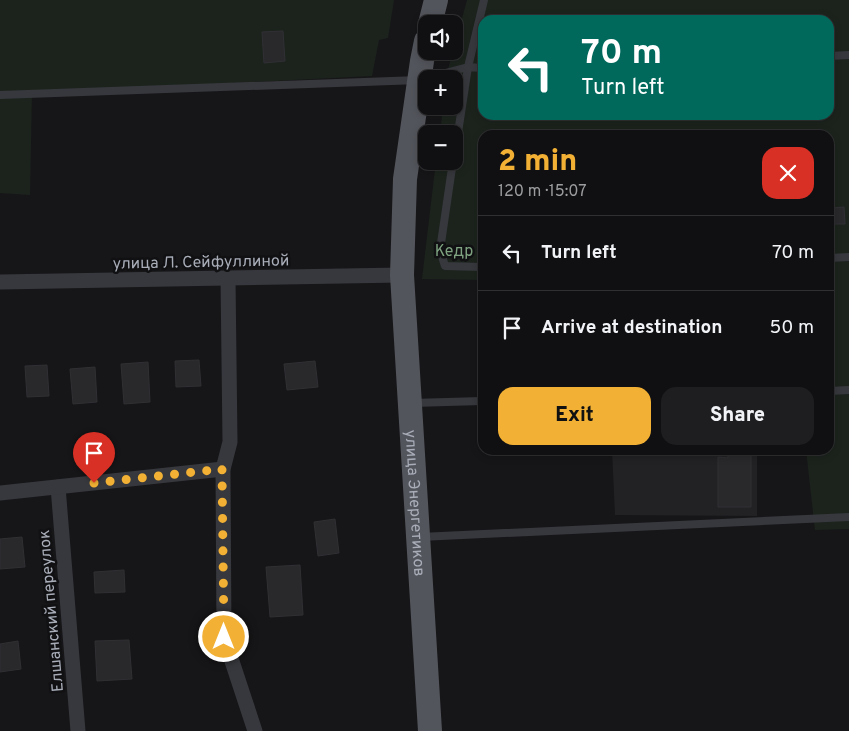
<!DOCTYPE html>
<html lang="en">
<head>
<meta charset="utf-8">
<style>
	:root { --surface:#101012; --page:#1e1e20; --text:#f1f3f6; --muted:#9c9d9f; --line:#303032; --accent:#f2b134 }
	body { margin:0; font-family:Overpass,sans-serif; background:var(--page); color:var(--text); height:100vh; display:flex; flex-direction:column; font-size:19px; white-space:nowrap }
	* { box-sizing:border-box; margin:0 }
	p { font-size:16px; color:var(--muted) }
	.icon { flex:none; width:28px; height:28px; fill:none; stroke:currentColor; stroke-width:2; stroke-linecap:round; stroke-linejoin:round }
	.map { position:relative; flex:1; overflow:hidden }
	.details { position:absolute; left:478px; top:130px; width:356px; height:325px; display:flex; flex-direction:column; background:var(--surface); border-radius:15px; box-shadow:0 2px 8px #0003,0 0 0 1px var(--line) }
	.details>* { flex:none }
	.guide { position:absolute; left:478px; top:15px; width:356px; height:105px; border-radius:15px; box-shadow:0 2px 8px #0003,0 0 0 1px var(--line); background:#00695c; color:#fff; overflow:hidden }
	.controls { position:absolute; left:418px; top:15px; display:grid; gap:10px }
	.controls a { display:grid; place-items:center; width:45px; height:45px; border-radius:10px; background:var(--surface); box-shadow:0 2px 8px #0003,0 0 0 1px var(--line); font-size:25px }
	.pin { position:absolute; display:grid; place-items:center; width:42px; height:42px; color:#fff; margin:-51px -21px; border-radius:50% 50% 50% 0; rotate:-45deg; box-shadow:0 0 5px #0007 }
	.pin .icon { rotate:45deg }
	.me { position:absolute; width:55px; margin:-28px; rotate:0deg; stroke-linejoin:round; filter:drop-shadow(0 0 4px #0008) }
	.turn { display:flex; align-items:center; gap:18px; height:105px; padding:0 20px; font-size:22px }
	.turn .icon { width:65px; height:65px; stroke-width:2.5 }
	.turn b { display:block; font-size:35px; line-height:42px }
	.round { display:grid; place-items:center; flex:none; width:52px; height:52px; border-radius:15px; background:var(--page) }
	.head { display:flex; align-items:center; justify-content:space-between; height:85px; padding:0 20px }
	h1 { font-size:30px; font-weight:800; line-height:38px; color:var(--accent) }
	.cta { display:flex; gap:10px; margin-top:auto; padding:10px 20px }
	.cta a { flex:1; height:58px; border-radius:15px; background:var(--accent); color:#111; font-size:20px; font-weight:800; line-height:58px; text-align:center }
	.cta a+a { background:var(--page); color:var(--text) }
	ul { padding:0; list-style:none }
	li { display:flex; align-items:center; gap:15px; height:75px; padding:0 20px; border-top:1px solid var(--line) }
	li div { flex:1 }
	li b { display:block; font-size:19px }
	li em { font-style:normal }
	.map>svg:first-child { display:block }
	.built { fill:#222225 }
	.green { fill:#1c231d; fill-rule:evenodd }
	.building { fill:#29292c; stroke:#303034 }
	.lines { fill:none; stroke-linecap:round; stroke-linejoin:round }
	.lane { stroke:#37383d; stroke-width:8 }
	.street { stroke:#37383d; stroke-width:15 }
	.primary { stroke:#53555c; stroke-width:24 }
	.route { stroke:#f2b134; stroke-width:9; stroke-dasharray:0 16.2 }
	.labels { text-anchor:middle; stroke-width:5; stroke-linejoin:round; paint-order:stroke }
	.park-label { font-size:16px; fill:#7fa381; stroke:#111113 }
	.street-label { font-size:16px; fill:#a8adb8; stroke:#111113 }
</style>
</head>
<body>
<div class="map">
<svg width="849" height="731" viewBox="0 0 849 731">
	<rect width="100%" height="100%" fill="#161618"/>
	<polygon class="built" points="612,450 757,450 757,516 615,515"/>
	<g class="green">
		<polygon points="0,0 394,0 388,38 379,40 372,76 32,93 30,195 0,193"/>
		<path d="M 467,0 L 849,0 L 849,529 L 815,530 L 806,450 L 829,450 L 829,135 L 482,135 L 482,280 L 422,279 L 436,161 L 454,161 L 454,134 L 440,134 L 443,106 L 454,106 L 454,79 L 446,79 L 447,73 ZM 482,20 L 829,20 L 829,115 L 482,115 Z"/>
	</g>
	<g class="building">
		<polygon points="283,31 285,61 264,63 262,32"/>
		<polygon points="844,207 845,224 833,224 832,208"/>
		<polygon points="199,360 201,386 176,387 175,361"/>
		<polygon points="315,361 318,387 287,390 284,364"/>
		<polygon points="148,362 150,402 124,404 121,364"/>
		<polygon points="47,365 49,396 27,397 25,366"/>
		<polygon points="95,367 97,402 73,404 70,369"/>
		<polygon points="728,450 751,450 751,507 718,507 718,457 728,458"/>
		<polygon points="335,519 339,553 318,556 314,522"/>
		<polygon points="22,537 25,567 0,569 0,539"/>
		<polygon points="300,565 303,615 270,617 266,567"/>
		<polygon points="124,570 125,592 95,593 94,572"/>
		<polygon points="129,640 132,679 97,681 95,641"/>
		<polygon points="18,641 21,669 0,672 0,644"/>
	</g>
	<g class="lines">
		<g class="lane">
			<polyline points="829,56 849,55"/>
			<polyline points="0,95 419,80 468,67 484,0"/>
			<polyline points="454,159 468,67 482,68"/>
			<polyline points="453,161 440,250 445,266 482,267"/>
			<polyline points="829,258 849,257"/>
			<polyline points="829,391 849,390"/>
			<polyline points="412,403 482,401"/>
			<polyline points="420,537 849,517"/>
		</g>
		<g class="street">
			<polyline points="228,278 230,442 223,469 224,637 255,731"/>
			<polyline points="0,282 402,275"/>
			<polyline points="58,487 78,731"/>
			<polyline points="0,493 223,469"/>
		</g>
		<g class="primary">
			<polyline points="430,24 436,0"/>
			<path id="s1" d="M 426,41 L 422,61 L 405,179 L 402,275 L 430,731"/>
		</g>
	</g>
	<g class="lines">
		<polyline class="route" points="94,483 222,469 224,637"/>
	</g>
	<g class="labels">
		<g class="park-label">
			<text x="454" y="256">Кедр</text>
		</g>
		<g class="street-label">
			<text transform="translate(201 261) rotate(-1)" y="6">улица Л. Сейфуллиной</text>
			<text dy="6" stroke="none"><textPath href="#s1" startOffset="464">улица Энергетиков</textPath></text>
			<text transform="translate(50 611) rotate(-95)" y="6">Елшанский переулок</text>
		</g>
	</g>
</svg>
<div class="controls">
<a><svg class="icon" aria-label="sound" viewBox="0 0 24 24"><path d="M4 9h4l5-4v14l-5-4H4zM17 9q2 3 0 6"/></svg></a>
<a>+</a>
<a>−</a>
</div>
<div class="pin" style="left:94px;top:483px;background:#d93025"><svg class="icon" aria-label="arrive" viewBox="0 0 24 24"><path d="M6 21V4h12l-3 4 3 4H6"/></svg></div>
<svg class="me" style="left:224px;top:637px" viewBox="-20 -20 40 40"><circle r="17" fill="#f2b134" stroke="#fff" stroke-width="3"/><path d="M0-11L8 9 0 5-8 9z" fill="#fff"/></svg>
<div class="guide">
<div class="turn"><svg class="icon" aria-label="left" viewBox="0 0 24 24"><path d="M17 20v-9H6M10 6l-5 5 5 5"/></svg><div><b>70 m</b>Turn left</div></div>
</div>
<section class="details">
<div class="head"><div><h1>2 min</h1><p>120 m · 15:07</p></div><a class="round" style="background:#d93025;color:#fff"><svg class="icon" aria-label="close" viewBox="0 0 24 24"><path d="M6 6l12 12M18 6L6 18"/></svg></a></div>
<ul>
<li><svg class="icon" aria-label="left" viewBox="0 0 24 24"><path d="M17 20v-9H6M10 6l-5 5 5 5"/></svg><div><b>Turn left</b></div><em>70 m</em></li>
<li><svg class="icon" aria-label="arrive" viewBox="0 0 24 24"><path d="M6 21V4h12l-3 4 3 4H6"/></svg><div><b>Arrive at destination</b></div><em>50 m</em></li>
</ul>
<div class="cta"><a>Exit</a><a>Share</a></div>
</section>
</div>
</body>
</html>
